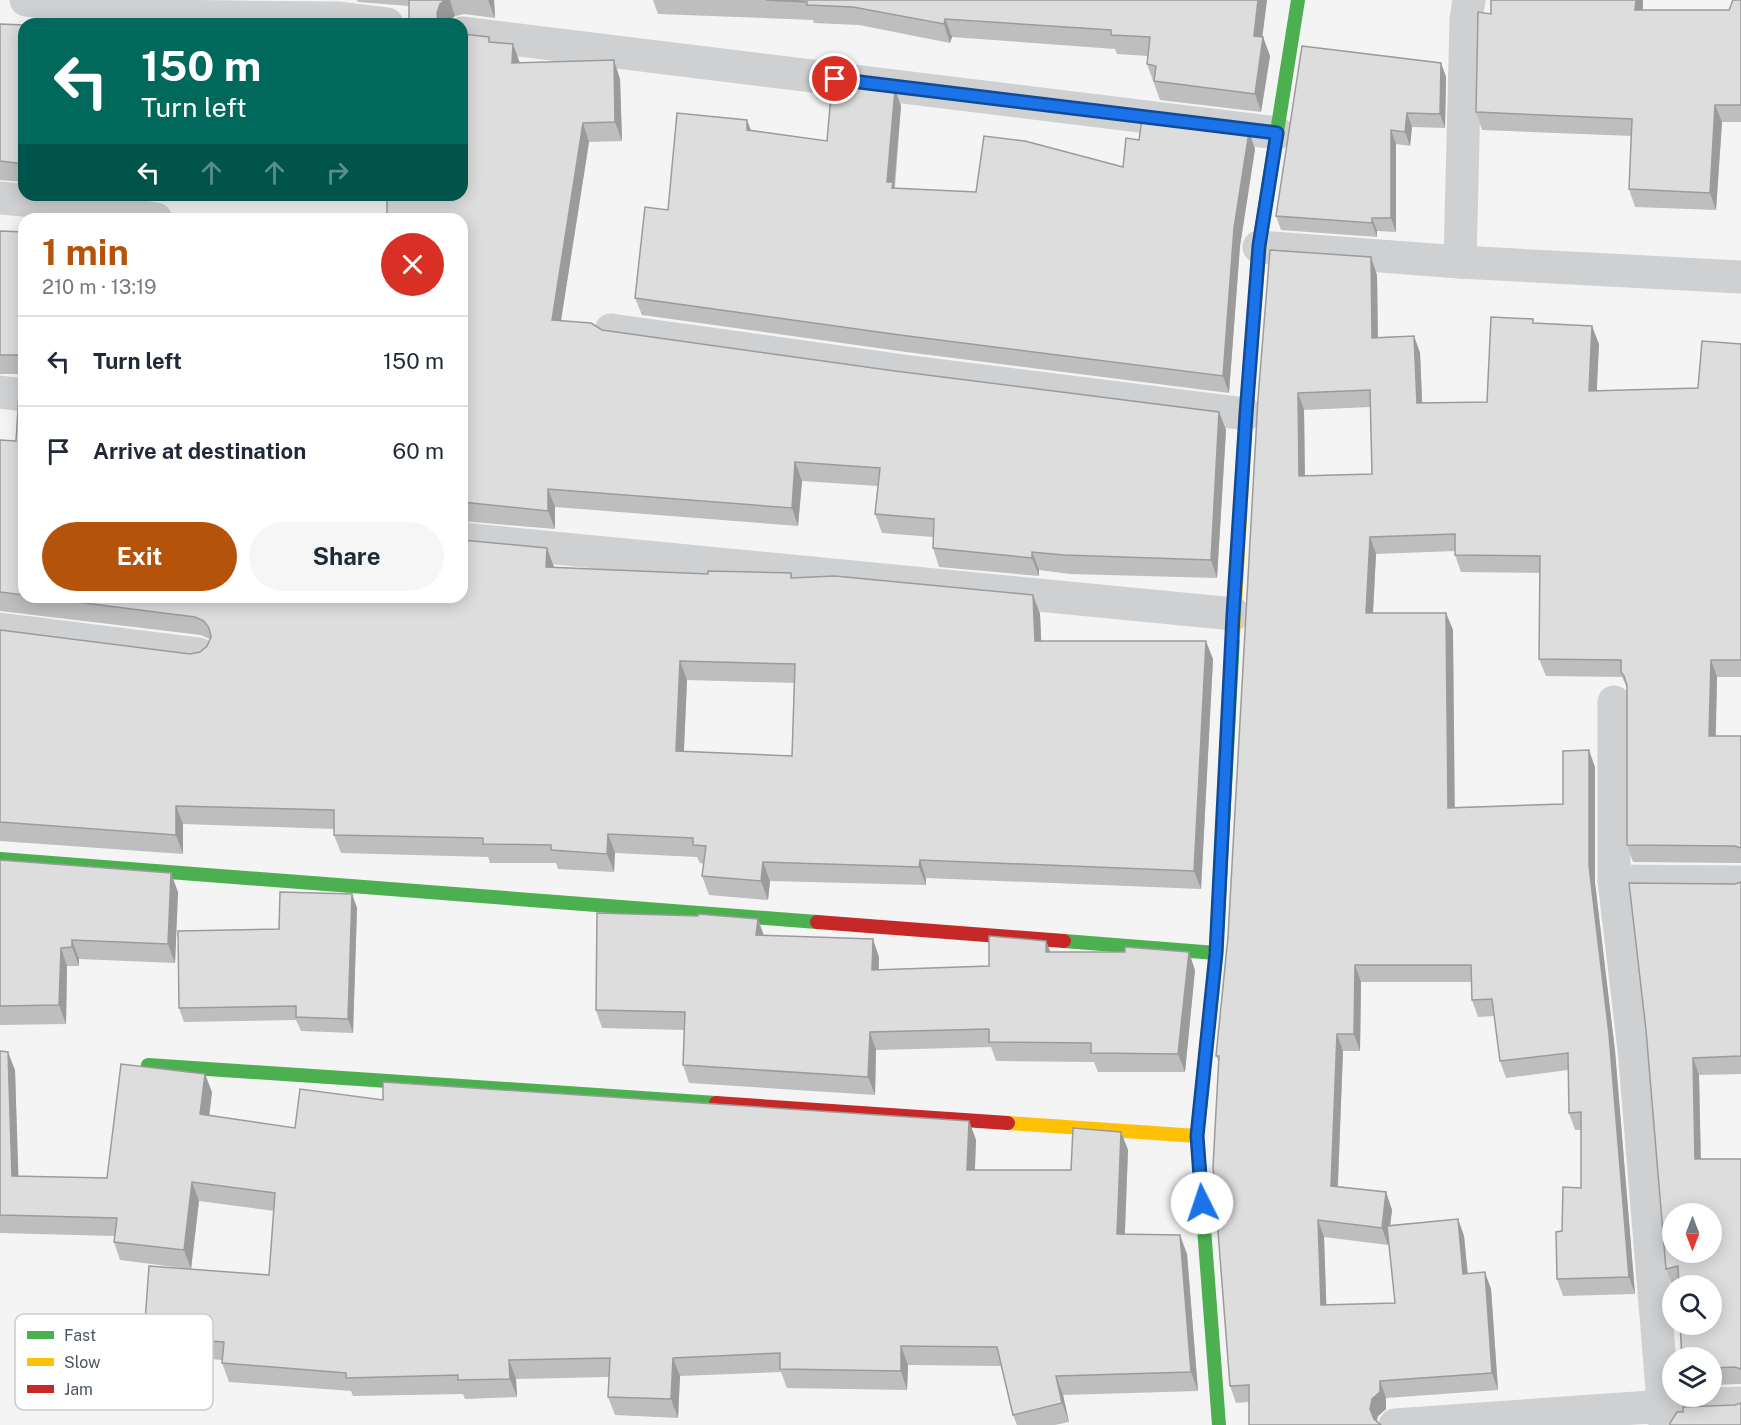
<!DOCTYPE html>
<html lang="en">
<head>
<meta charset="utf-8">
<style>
	:root { --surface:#fff; --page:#f6f6f7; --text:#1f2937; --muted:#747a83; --line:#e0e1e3; --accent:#b45309 }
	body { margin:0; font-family:"Public Sans",sans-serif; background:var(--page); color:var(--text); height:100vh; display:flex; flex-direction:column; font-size:22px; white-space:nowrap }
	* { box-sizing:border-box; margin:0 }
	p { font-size:20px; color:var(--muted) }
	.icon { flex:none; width:33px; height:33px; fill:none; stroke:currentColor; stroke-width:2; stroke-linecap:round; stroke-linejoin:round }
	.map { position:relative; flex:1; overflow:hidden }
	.details { position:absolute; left:18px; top:213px; width:450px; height:390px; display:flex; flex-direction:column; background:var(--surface); border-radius:18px; box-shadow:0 3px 15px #0003 }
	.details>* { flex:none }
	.banner { position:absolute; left:18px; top:18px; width:450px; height:183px; border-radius:18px; box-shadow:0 3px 15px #0003; background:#00695c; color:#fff; overflow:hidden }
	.needle { width:39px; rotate:180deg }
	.buttons { position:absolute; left:1662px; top:1203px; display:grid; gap:12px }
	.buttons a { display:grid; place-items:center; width:60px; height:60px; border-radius:50%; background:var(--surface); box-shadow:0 3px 15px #0003; font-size:30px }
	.pin { position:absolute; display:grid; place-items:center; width:51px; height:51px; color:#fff; margin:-26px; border:3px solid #fff; border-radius:50%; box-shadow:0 2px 6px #0007 }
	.me { position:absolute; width:66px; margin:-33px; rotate:356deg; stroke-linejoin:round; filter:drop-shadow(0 0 4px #0008) }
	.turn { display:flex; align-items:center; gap:21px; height:126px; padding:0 24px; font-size:27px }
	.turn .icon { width:78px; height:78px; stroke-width:2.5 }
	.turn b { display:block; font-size:42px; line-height:51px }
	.lanes { display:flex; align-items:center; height:57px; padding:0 24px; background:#0003; justify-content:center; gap:30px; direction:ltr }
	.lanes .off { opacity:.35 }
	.round { display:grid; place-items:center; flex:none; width:63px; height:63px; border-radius:32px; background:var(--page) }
	.overview { display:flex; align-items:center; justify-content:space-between; height:102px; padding:0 24px }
	h1 { font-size:36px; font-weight:700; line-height:45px; color:var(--accent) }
	.primary-button { display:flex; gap:12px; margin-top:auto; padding:12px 24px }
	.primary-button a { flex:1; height:69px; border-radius:36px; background:var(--accent); color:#fff; font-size:24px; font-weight:700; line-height:69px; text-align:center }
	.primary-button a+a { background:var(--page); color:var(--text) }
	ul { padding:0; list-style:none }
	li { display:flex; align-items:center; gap:18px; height:90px; padding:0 24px; border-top:2px solid var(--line) }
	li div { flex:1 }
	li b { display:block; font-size:22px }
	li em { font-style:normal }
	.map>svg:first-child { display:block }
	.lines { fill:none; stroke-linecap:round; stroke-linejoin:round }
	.street { stroke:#ced0d2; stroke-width:33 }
	.fast { stroke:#4caf50; stroke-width:14 }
	.slow { stroke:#ffc107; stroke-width:14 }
	.jam { stroke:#c62828; stroke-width:14 }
	.wall { fill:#bebebf; fill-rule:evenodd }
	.shaded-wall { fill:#9b9b9b }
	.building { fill:#ddddde; stroke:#9b9b9b; stroke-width:1.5; fill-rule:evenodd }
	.route-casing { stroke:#114b97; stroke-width:15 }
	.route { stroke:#1a73e8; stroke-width:10 }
	.key { fill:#fff; stroke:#c9ccd0; stroke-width:1.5 }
	.key-label { font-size:16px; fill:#4a5661 }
</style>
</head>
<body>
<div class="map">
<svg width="1741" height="1425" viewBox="0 0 1741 1425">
	<rect width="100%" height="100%" fill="#f4f4f4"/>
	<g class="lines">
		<g class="street">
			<polyline points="26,0 147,16 337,18 387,24"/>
			<polyline points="462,33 1277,133"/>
			<polyline points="0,198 34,201 156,219"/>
			<polyline points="1259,247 1460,262 1741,277"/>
			<polyline points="1460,262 1466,19 1469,0"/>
			<polyline points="611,330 904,371 1246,414"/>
			<polyline points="0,392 24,395"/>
			<polyline points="462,539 1234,614"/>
			<polyline points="0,629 199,654"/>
			<polyline points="1614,702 1614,881 1634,1049 1665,1425"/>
			<polyline points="1614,881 1741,882"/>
			<polyline points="1395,1425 1664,1406 1741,1403"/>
		</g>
		<g class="fast">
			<polyline points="1260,239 1298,0"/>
			<polyline points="0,859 817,922"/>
			<polyline points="1064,941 1216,953"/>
			<polyline points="148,1065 716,1103"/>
			<polyline points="1219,1425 1197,1136 1216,953 1233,638"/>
		</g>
		<g class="slow">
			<polyline points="1233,638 1246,414 1260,239"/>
			<polyline points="1008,1123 1197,1136"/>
		</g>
		<g class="jam">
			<polyline points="817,922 1064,941"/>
			<polyline points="716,1103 1008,1123"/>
		</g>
	</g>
	<g class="wall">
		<polygon points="357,0 494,0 495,18 464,14 455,16 447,22 446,24 409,24 409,6 358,2"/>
		<polygon points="653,0 1267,0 1262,37 1263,37 1270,56 1261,112 1160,100 1147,64 1148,56 1117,54 1115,49 952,37 950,43 859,25 814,23 813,20 658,14"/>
		<polygon points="1491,0 1643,0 1643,10 1729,10 1741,0 1741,122 1722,122 1716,210 1635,207 1629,189 1632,136 1482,130 1476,112 1491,14"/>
		<polygon points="0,24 24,25 24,182 0,180"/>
		<polygon points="491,42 520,63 620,79 622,141 589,142 561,321 602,330 895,371 1219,412 1226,430 1217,578 1070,574 1039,570 1039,576 939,567 933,548 933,537 882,533 875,514 878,486 802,481 798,526 555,507 555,529 462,521 462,219"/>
		<polygon points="1441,63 1446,77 1445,128 1412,127 1410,146 1396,144 1396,232 1377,231 1377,237 1281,230 1276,216"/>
		<polygon points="895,89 901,106 895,188 976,192 1123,167 1139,140 1249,132 1255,149 1240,246 1229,393 906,352 642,315 635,298 668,210 751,130 827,141"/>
		<polygon points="0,231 24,232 24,374 0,374"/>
		<path d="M 1377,275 L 1378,337 L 1414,336 L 1420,353 L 1422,403 L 1487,402 L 1534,323 L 1599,344 L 1596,391 L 1698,388 L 1741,344 L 1741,677 L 1717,677 L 1716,736 L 1741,736 L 1741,863 L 1633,862 L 1627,845 L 1627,688 L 1622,677 L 1546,676 L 1539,659 L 1540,573 L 1461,572 L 1455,555 L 1455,551 L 1376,554 L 1373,613 L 1446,613 L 1453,630 L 1454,807 L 1563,804 L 1595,767 L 1595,883 L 1615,1051 L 1635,1294 L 1563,1296 L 1557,1279 L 1562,1231 L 1581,1188 L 1581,1130 L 1575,1130 L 1569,1113 L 1568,1070 L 1506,1078 L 1500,1061 L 1494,1016 L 1478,1017 L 1472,1000 L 1472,982 L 1361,982 L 1360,1051 L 1343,1051 L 1338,1187 L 1386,1192 L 1392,1210 L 1390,1225 L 1458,1219 L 1464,1236 L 1468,1273 L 1491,1289 L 1498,1390 L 1386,1398 L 1386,1409 L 1378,1416 L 1249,1402 L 1236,1403 L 1230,1386 L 1219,1062 L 1216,1056 L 1228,937 L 1258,398 ZM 1370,407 L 1372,474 L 1305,476 L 1304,410 ZM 1324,1237 L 1388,1245 L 1389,1238 L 1395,1303 L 1326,1305 Z"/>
		<path d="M 24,394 L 24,597 L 462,597 L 554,567 L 708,574 L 791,573 L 792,578 L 1033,595 L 1040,614 L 1041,641 L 1213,659 L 1201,889 L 926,878 L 926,885 L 770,881 L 768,900 L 709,895 L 702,876 L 704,864 L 700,863 L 697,857 L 615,853 L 614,872 L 558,869 L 556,863 L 490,863 L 488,857 L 341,853 L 334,835 L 334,829 L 183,824 L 183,854 L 0,841 L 0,630 L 190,654 L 200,652 L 207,646 L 210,639 L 201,635 L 0,611 L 0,440 L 16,441 ZM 687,680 L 794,683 L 792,756 L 684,751 Z"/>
		<polygon points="0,860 178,892 175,963 79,959 79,966 67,966 66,1024 0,1025"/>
		<polygon points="1741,882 1741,1074 1699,1075 1701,1159 1741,1159 1741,1384 1712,1385 1712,1358 1679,1284 1672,1286 1666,1269 1646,1030 1735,884"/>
		<polygon points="352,894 357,908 353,1033 301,1031 296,1020 184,1022 179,1008 279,929"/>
		<polygon points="758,919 764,935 879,957 879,970 989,966 1046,941 1050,952 1195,970 1185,1072 1098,1072 1094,1062 996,1061 991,1047 876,1050 875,1095 689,1083 683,1065 684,1030 602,1028 596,1010"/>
		<polygon points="0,1051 15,1070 18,1176 107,1178 212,1092 209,1116 295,1128 383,1100 969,1121 976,1140 975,1170 1071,1170 1121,1132 1128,1150 1125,1234 1187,1254 1198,1391 1063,1395 1069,1422 1055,1425 1017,1425 1013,1415 1001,1366 908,1365 907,1390 787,1388 781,1372 680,1376 678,1418 615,1415 608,1397 609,1377 516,1379 517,1397 465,1399 463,1394 353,1396 351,1391 229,1382 222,1363 222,1360 151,1354 144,1336 269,1275 274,1211 199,1201 191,1269 120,1260 114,1242 114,1236 0,1233"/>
	</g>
	<g class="shaded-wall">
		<polygon points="445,0 450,0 455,16 447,22 446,24 439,24 437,13 440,4"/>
		<polygon points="488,0 494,0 495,18"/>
		<polygon points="1258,0 1267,0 1260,55 1254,36"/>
		<polygon points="1636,0 1643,0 1642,27 1635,10"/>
		<polygon points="945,19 952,37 950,43 944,24"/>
		<polygon points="1263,37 1270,56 1261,112 1255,94"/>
		<polygon points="513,44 520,63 518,82 512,63"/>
		<polygon points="614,60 620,79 622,141 615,122"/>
		<polygon points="1441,63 1446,77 1445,128 1440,114"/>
		<polygon points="895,89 901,106 894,187 899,200 887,182"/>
		<polygon points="1715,105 1722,122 1716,210 1710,193"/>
		<polygon points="1407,113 1412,127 1410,146 1405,132"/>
		<polygon points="747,120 754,138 747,130"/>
		<polygon points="583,123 589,142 558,339 552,320"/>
		<polygon points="1391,130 1396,144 1396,232 1391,218"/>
		<polygon points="1249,132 1255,149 1240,246 1229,393 1223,376 1234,228"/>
		<polygon points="1372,218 1377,231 1377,237 1372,223"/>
		<polygon points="1371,257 1377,275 1378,355 1372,338"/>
		<polygon points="1592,326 1599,344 1596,408 1589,391"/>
		<polygon points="1414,336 1420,353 1423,421 1417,403"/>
		<polygon points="1298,393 1304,410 1305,493 1299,476"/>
		<polygon points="1219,412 1226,430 1217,578 1211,560"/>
		<polygon points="795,462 802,481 798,526 792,508"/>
		<polygon points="548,489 555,507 555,529 548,511"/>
		<polygon points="1370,537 1376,554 1372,630 1366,613"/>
		<polygon points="547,548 554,567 546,567"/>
		<polygon points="1032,552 1039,570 1039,576 1032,558"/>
		<polygon points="1033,595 1040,614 1042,659 1035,641"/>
		<polygon points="1446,613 1453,630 1455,825 1448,808"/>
		<polygon points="1206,641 1213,659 1201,889 1194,871"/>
		<polygon points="1711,660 1717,677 1715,753 1709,736"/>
		<polygon points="680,661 687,680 683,769 676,751"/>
		<polygon points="1589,750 1595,767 1595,883 1615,1051 1635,1294 1629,1277 1589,866"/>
		<polygon points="176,806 183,824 183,854 176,835"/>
		<polygon points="608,834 615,853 614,872 607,854"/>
		<polygon points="920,860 926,878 926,885 919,867"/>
		<polygon points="763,862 770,881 768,900 761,881"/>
		<polygon points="171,873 178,892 175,963 168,944"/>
		<polygon points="352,894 357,908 353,1033 348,1019"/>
		<polygon points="758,919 764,937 756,935"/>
		<polygon points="873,939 879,957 878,989 872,970"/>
		<polygon points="72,940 79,959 79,966 72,947"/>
		<polygon points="1046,941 1053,959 1046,952"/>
		<polygon points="61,948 67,966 66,1024 59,1005"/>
		<polygon points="1189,952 1195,970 1185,1072 1178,1054"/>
		<polygon points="1355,965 1361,982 1360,1051 1354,1034"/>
		<polygon points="870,1032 876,1050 875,1095 868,1077"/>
		<polygon points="1337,1034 1343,1051 1337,1203 1331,1186"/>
		<polygon points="8,1052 15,1070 19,1194 12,1176"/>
		<polygon points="1693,1058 1699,1075 1701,1176 1695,1159"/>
		<polygon points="205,1074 212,1092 207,1133 200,1114"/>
		<polygon points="969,1121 976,1140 974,1188 967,1170"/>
		<polygon points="1121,1132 1128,1150 1124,1252 1117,1234"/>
		<polygon points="192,1182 199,1201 191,1269 184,1250"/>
		<polygon points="1386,1192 1392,1210 1388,1245 1382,1228"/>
		<polygon points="1458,1219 1464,1236 1469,1291 1463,1274"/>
		<polygon points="1318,1220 1324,1237 1327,1322 1321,1305"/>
		<polygon points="1180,1235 1187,1254 1198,1391 1191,1372"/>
		<polygon points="1485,1272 1491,1289 1498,1390 1492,1373"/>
		<polygon points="901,1346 908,1365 907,1390 901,1371"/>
		<polygon points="673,1358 680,1376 678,1418 671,1399"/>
		<polygon points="509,1360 516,1379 517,1397 510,1379"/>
		<polygon points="1056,1376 1063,1395 1069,1422 1062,1403"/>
		<polygon points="1380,1381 1386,1398 1386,1409 1378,1416 1376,1425 1370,1409 1372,1399"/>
	</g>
	<g class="building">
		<polygon points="409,0 445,0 440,4 437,13 438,22 440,24 409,24"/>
		<polygon points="766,0 1258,0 1254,36 1263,37 1255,94 1154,81 1156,66 1147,64 1150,37 1111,35 1111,30 945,19 944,24 853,7 807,5 807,2"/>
		<polygon points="1491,0 1636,0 1635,10 1729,10 1733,0 1741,0 1741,105 1715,105 1710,193 1629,189 1632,119 1476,112 1478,12 1491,14"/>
		<polygon points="0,24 24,25 24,164 0,161"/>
		<polygon points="462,34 489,37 489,42 513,44 512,63 614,60 615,122 583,123 552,320 591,323 602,330 895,371 1219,412 1211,560 1064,555 1032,552 1032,558 933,548 934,519 875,514 880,468 795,462 792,508 548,489 548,511 462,502 462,219 387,219 387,195 462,195"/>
		<polygon points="1302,46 1441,63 1440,114 1407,113 1405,132 1391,130 1391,218 1372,218 1372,223 1276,216"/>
		<polygon points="832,84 895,89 887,182 893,182 892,188 976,192 984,136 1025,141 1123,167 1126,138 1139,140 1142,119 1249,132 1234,228 1223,376 900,335 635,298 645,207 668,210 677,113 747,120 747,130 827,141"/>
		<polygon points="0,231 24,232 24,360 22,359 22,355 0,355"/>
		<path d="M 1270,250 L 1371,257 L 1372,338 L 1414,336 L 1417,403 L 1487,402 L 1491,317 L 1533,319 L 1533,323 L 1592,326 L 1589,391 L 1698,388 L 1702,341 L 1741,344 L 1741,660 L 1711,660 L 1709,736 L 1741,736 L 1741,848 L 1735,846 L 1627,845 L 1627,685 L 1624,676 L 1621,672 L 1621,660 L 1539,659 L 1540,556 L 1455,555 L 1455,534 L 1370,537 L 1366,613 L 1446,613 L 1448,808 L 1563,804 L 1563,751 L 1589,750 L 1589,866 L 1609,1034 L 1629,1277 L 1557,1279 L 1556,1232 L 1562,1231 L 1563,1187 L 1581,1188 L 1581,1112 L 1569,1113 L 1568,1053 L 1500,1061 L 1492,999 L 1472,1000 L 1471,965 L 1355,965 L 1354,1034 L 1337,1034 L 1331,1186 L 1386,1192 L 1382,1228 L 1318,1220 L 1321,1305 L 1395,1303 L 1387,1226 L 1458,1219 L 1463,1274 L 1485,1272 L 1492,1373 L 1380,1381 L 1380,1392 L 1372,1399 L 1370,1409 L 1374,1419 L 1381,1425 L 1249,1425 L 1249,1385 L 1230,1386 L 1213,1167 L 1219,1056 L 1216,1056 L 1228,937 L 1258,398 ZM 1370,390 L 1372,474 L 1299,476 L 1298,393 Z"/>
		<polygon points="19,394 24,394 24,595 0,592 0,440 16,441"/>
		<path d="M 462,540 L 547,548 L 546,567 L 708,574 L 708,571 L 791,573 L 791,578 L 835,576 L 1033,595 L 1035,641 L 1206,641 L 1194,871 L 920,860 L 919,867 L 763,862 L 761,881 L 702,876 L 706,846 L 693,845 L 693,838 L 608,834 L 607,854 L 551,850 L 551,845 L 483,844 L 483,838 L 334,835 L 334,810 L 176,806 L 176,835 L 0,822 L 0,630 L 190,654 L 200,652 L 207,646 L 211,637 L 209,628 L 204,621 L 195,617 L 37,597 L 462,597 ZM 680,661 L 795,664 L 792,756 L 676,751 Z"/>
		<polygon points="0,860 171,873 168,944 72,940 72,947 61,948 59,1005 0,1006"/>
		<path d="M 1741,882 L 1741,1056 L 1693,1058 L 1695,1159 L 1741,1159 L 1741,1369 L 1735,1367 L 1712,1368 L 1712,1358 L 1682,1358 L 1680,1324 L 1712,1324 L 1712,1286 L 1679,1286 L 1678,1266 L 1666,1269 L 1646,1030 L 1629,883 L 1735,884 ZM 1672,1214 L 1712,1214 L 1712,1252 L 1672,1252 Z"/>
		<polygon points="280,892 352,894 348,1019 296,1017 296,1006 179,1008 178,931 279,929"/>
		<polygon points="597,913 698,916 698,914 758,919 756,935 873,939 872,970 989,966 989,936 1046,941 1046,952 1125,952 1125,947 1189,952 1178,1054 1091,1053 1091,1043 989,1042 989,1029 870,1032 868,1077 683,1065 685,1012 596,1010"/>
		<polygon points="0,1051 8,1052 12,1176 107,1178 121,1064 205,1074 200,1114 295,1128 300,1089 383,1100 383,1082 969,1121 967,1170 1071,1170 1073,1128 1121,1132 1117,1234 1180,1235 1191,1372 1056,1376 1062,1403 1013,1415 997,1347 901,1346 901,1371 780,1369 780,1353 673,1358 671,1399 608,1397 610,1358 509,1360 510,1379 458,1380 458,1375 346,1378 346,1373 222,1363 224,1342 144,1336 149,1266 269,1275 275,1193 192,1182 184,1250 114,1242 117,1218 0,1215"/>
		<polygon points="1741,1403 1741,1425 1670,1425 1670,1423 1677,1412 1683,1412 1683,1407 1735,1405"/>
	</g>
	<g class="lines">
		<defs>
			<polyline id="route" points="835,79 1277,133 1259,246 1246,414 1233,615 1216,953 1197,1136 1202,1203"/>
		</defs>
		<use href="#route" class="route-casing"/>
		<use href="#route" class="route"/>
	</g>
	<rect x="15" y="1314" width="198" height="96" rx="9" class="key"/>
	<rect x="27" y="1331" width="27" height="8" fill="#4caf50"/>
	<rect x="27" y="1358" width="27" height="8" fill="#ffc107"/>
	<rect x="27" y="1385" width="27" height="8" fill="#c62828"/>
	<g class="key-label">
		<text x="64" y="1341">Fast</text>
		<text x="64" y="1368">Slow</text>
		<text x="64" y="1395">Jam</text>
	</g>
</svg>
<div class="buttons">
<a><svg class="needle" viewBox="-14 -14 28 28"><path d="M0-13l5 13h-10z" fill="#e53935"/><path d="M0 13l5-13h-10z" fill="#747a83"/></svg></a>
<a><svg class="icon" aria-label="search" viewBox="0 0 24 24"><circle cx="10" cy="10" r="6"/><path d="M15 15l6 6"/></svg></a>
<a><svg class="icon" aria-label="layers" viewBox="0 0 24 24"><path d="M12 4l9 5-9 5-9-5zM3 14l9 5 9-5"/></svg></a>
</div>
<div class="pin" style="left:835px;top:79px;background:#d93025"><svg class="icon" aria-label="arrive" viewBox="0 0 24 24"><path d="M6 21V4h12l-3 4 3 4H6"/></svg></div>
<svg class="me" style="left:1202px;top:1203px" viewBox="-20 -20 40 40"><circle r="19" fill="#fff"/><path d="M0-13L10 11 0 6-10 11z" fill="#1a73e8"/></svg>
<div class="banner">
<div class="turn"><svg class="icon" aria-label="left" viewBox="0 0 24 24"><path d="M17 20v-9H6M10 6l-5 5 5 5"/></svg><div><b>150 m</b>Turn left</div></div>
<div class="lanes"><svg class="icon" aria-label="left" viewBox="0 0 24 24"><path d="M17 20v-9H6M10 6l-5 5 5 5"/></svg><svg class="icon off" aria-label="ahead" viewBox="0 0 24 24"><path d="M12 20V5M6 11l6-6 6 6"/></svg><svg class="icon off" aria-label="ahead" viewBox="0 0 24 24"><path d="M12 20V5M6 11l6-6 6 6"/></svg><svg class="icon off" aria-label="right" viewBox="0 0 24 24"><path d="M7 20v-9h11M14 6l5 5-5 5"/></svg></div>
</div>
<section class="details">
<div class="overview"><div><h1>1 min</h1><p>210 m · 13:19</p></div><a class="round" style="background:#d93025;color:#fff"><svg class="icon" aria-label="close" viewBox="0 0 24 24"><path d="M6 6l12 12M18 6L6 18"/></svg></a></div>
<ul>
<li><svg class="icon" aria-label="left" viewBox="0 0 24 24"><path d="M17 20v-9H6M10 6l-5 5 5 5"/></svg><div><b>Turn left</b></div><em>150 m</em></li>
<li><svg class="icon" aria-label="arrive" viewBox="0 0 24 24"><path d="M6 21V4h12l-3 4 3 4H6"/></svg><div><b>Arrive at destination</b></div><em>60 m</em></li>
</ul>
<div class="primary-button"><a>Exit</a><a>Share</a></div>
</section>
</div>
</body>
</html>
